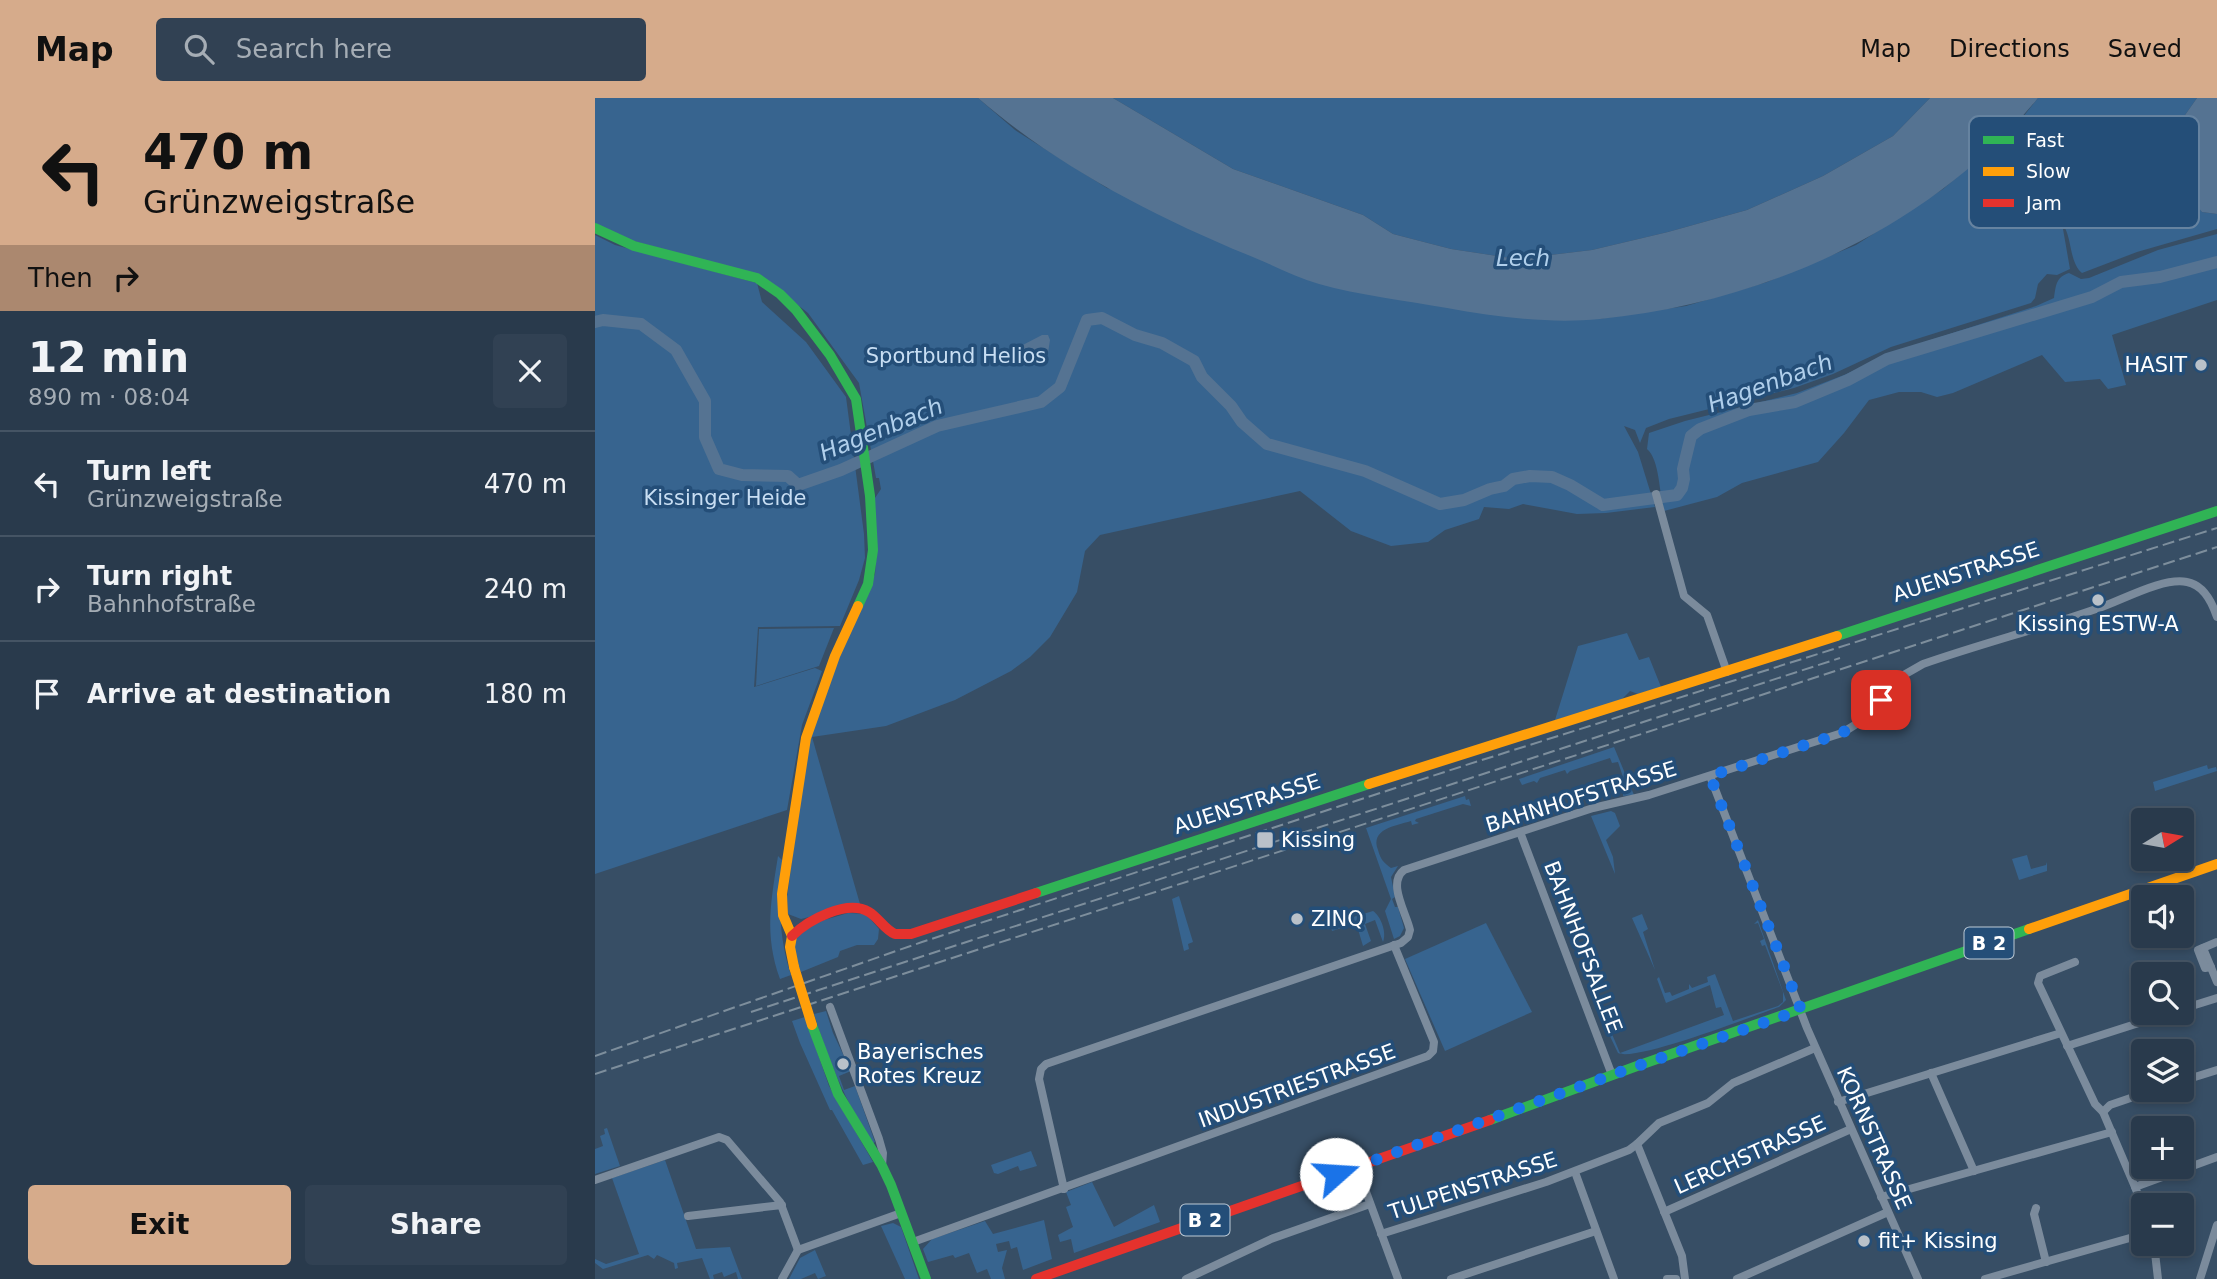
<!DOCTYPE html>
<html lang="en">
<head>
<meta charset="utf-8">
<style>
	:root { --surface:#293a4c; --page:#314153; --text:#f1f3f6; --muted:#a5adb5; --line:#455464; --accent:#d6ab8b }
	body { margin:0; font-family:"DejaVu Sans",sans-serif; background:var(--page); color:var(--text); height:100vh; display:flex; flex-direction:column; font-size:26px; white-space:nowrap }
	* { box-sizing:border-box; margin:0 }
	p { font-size:23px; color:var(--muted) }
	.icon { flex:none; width:38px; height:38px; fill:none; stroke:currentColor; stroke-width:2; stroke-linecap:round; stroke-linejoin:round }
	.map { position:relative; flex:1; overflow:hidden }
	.drawer { display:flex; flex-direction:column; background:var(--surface); width:595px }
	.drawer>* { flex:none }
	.guide { background:#d6ab8b; color:#111; overflow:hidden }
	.needle { width:46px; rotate:79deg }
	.tools { position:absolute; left:1536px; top:710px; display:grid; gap:14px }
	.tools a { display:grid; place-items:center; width:63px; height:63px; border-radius:7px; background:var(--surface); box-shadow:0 4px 10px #0003,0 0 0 2px var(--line); font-size:35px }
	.pin { position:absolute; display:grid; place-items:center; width:60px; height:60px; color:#fff; margin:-30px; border-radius:14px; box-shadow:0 4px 10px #0006 }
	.me { position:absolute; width:77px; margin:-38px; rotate:71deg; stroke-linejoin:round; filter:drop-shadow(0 0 5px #0008) }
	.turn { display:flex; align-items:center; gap:24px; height:147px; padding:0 28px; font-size:32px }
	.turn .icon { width:91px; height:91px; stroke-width:2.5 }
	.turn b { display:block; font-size:49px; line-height:60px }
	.then { display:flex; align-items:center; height:66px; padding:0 28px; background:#0003; gap:14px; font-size:26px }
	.round { display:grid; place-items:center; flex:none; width:74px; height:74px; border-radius:7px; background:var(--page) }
	.summary { display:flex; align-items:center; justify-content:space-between; height:119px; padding:0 28px }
	h1 { font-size:42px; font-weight:700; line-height:52px }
	.button { display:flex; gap:14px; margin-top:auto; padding:14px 28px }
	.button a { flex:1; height:80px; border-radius:7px; background:var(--accent); color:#111; font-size:28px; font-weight:700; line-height:80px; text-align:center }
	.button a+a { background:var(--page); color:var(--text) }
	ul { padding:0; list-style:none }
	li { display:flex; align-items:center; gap:21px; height:105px; padding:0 28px; border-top:2px solid var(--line) }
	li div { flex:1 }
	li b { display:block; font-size:26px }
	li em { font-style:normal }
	header { display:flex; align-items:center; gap:42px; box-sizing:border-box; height:98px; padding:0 35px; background:var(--accent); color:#111 }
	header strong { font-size:33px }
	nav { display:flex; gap:38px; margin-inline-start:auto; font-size:24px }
	.search { width:490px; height:63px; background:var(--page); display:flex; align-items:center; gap:18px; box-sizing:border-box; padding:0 24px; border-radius:7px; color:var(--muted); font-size:26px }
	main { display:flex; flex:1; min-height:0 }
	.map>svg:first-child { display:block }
	.green { fill:#37648f }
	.water { fill:#557392 }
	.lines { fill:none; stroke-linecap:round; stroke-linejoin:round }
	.river { stroke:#557392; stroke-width:12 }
	.street { stroke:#7b8b9c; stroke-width:8 }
	.fast { stroke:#30b455; stroke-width:10 }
	.slow { stroke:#ff9f0a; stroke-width:10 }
	.jam { stroke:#e5322d; stroke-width:10 }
	.rail { stroke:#7d8e9c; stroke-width:2; stroke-dasharray:12 5; stroke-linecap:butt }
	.slow-bridge { stroke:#ff9f0a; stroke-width:10 }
	.route { stroke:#1a73e8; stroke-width:12; stroke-dasharray:0 21.6 }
	.poi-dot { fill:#b9c1c9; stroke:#244e78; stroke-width:2.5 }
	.labels { text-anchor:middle; stroke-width:7; stroke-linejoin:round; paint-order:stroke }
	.shield { fill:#244e78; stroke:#bdcad6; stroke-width:2 }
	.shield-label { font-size:19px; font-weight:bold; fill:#fff }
	.park-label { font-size:21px; fill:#c8def3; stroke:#244e78 }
	.poi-label { font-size:21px; fill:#fff; stroke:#244e78; text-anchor:start }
	.street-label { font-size:21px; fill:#fff; stroke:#244e78 }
	.water-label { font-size:23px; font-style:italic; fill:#b0cfeb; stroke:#244e78 }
	.key { fill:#244e78; stroke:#6683a0; stroke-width:2 }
	.key-label { font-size:19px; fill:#fff }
</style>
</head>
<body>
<header>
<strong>Map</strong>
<div class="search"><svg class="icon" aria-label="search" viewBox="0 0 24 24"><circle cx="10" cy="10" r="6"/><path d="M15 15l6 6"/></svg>Search here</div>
<nav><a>Map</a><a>Directions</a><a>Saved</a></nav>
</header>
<main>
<section class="drawer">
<div class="guide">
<div class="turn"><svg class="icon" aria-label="left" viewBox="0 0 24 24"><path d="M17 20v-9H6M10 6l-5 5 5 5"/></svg><div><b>470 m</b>Grünzweigstraße</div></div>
<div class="then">Then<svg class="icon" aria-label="right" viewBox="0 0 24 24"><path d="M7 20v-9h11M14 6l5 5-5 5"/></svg></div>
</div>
<div class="summary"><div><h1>12 min</h1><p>890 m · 08:04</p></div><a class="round"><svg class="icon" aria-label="close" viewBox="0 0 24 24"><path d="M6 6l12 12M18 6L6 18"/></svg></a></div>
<ul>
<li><svg class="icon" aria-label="left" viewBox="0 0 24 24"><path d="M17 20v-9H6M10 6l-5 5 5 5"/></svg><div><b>Turn left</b><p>Grünzweigstraße</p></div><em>470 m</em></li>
<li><svg class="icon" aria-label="right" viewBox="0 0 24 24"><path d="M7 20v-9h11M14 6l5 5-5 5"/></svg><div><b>Turn right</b><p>Bahnhofstraße</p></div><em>240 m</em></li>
<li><svg class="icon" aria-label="arrive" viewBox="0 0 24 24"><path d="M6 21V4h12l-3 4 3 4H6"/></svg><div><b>Arrive at destination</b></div><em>180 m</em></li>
</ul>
<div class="button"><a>Exit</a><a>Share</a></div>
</section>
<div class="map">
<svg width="1622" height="1181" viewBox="0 0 1622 1181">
	<rect width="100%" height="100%" fill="#374e65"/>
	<g class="green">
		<path d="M 0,0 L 383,0 L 420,32 L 512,90 L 1003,221 L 1091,208 L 1172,184 L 1261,147 L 1348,91 L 1416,34 L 1443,0 L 1602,0 L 1564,54 L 1607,114 L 1622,116 L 1622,131 L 1542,154 L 1487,175 C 1475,165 1477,144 1470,130 L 1468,131 L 1475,171 L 1462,177 L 1452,176 L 1443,186 L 1440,200 L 1436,205 L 1296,249 L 1238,276 L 1199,290 L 1074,321 L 1051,330 L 1045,345 L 1040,332 L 1029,328 L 1043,354 L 1060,409 L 1011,415 L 982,416 L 928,406 L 914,411 L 889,409 L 884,421 L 850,432 L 833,444 L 796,448 L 756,433 L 705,393 L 505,437 L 490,453 L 482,494 L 455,539 L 435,559 L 416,573 L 360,602 L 291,628 L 217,639 L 265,806 L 206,821 L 193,816 L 192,799 L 213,645 L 242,562 L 280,476 L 282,450 L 276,406 L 286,391 L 284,380 L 281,380 L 264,285 L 213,215 L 166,178 L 31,141 L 0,126 Z"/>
		<polygon points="518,0 1335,0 1298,38 1228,78 1152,112 1073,134 997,152 922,161 856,151 798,136 768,117 638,71"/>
		<path d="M 1622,136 L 1622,162 L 1565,178 L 1526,181 L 1496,197 L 1466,203 L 1466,205 L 1443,213 L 1292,260 L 1252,281 L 1199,302 L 1155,310 L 1097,334 L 1091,349 L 1090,359 L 1094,363 L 1098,339 L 1104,334 L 1154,314 L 1200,306 L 1254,283 L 1270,273 L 1293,264 L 1465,209 L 1510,197 L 1526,189 L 1564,184 L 1622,168 L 1622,202 L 1517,237 L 1531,287 L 1513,291 L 1505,281 L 1470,284 L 1447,257 L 1358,295 L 1342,299 L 1326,294 L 1304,294 L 1274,302 L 1249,335 L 1223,364 L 1147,385 L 1122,399 L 1069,413 C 1064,396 1065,362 1052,351 L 1054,335 L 1090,323 L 1202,295 L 1249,277 L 1305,252 L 1441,208 L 1459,200 C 1461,187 1461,179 1474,175 L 1486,181 L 1494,180 L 1563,152 Z"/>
		<polygon points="0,137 20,147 162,185 167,204 211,244 251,299 269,436 270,460 264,482 245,528 163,529 159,589 220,570 227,573 207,627 192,712 0,776"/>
		<polygon points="239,530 224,568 161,588 164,531"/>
		<polygon points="1032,535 1044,562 1054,559 1066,589 1043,596 1035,593 1024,604 960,622 983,548"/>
		<polygon points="1019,649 1039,697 1028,698 1028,696 1033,694 1023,664 1017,665 1015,660 975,673 972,676 970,672 945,680 942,685 939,683 927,687 924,681"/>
		<polygon points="1612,667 1613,671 1621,669 1622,673 1560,693 1558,684"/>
		<path d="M 870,698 L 871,702 L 874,701 L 876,708 L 868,706 L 821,721 L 820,723 L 824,725 L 817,727 L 816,723 C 800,728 775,731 783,752 C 786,762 788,764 796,770 L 803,768 L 796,779 L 800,799 L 797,801 L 800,809 L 803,809 L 809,830 L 805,838 L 799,841 L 790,813 L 796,801 L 771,730 Z"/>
		<polygon points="1016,713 1020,715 1025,728 1011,742 1018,759 1020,776 996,718"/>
		<polygon points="1432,757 1436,771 1451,767 1452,764 1452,773 1424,782 1417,761"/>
		<path d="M 183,758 L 188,763 C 184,805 183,836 196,877 L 185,881 C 169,836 176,803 183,758 Z"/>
		<polygon points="584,798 598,844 593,846 594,851 589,853 577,801"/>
		<path d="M 778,813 C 786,818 792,835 788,844 L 780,822 L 770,826 L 776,843 L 768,848 L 762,828 L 763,825 L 737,833 L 735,826 Z"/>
		<path d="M 253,815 L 271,816 L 284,831 L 283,841 L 279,847 L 262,847 L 245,853 L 243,859 L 206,874 C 203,867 199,858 199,851 C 199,826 235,821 253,815 Z"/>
		<polygon points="1047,816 1053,831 1048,834 1060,872 1037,820"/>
		<path d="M 1163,822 L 1191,902 L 1184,909 C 1158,918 1041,964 1023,955 L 1011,930 L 1014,929 L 1025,955 L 1129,917 L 1126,909 L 1121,910 L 1115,887 L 1071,905 L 1062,881 L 1064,879 L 1070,895 L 1075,894 L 1077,898 L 1094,891 L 1094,886 L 1097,890 L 1113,884 L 1112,879 L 1120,876 L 1138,923 L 1183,908 L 1188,904 L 1188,894 L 1170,847 L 1167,848 L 1165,843 L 1169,841 L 1163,825 L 1159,826 Z"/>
		<polygon points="891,825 937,914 850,953 810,861"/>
		<path d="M 231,913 L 238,935 L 256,973 L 244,978 L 249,992 L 260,988 L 280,1044 L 277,1046 C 250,1001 235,967 219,916 Z"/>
		<polygon points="210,919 234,988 278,1064 268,1067 237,1012 235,1012 205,945 197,923"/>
		<polygon points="12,1030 25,1068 0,1076 0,1051 8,1048 5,1038 10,1036 9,1031"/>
		<polygon points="436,1053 442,1068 425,1073 423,1068 403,1076 399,1075 396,1067"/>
		<polygon points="70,1062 101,1151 135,1149 147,1181 143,1181 141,1174 129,1179 127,1174 118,1177 119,1181 115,1181 107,1160 82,1165 83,1170 80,1171 79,1165 62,1157 59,1161 53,1157 8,1171 0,1165 0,1161 11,1166 44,1156 17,1080"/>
		<polygon points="497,1084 519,1129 559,1107 565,1124 479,1155 476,1141 465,1144 463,1137 478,1129 471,1109 476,1107 471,1094"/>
		<polygon points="449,1122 457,1161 428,1172 422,1149 416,1151 414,1143 401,1146 403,1154 412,1152 407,1170 410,1181 396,1181 392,1171 382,1175 374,1155 360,1160 358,1157 333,1164 328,1151 337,1141 390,1123 398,1136"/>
		<polygon points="298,1125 306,1129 324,1181 310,1181 286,1128"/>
		<polygon points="220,1152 231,1178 223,1181 220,1175 206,1181 194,1181 205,1160"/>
	</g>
	<g class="water">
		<path d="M 383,0 L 518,0 L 638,71 L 768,117 L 798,136 L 856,151 L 922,161 L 997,152 L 1073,134 L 1152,112 L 1228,78 L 1298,38 L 1335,0 L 1443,0 C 1338,129 1170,205 1005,221 C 954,226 902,219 852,210 C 812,203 763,197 724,186 C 700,179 676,166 653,157 C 556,117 462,68 383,0 Z"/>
		<polygon points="1602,0 1622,0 1622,116 1607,114 1593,98 1582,99 1560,73 1564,54"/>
		<polygon points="447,237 453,237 455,242 453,255 437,258 424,268 414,261 420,251"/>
	</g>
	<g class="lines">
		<polyline class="river" points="0,224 8,222 46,226 81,252 110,303 110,339 124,371 147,377 193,378 203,387 246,372 342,328 446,304 465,289 492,222 507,220 540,237 567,245 599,263 607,279 636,308 647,324 672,346 770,373 845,406 869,402 895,391 909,388 918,381 935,378 957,379 975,387 1008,407 1082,397 1087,390 1089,381 1088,371 1096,338 1105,331 1154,312 1200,304 1253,282 1292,261 1497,199 1526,184 1565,179 1622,164"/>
		<g class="street">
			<polyline points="1061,396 1089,498 1112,517 1132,574"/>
			<polyline points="1115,678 1212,930 1323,1181"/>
			<polyline points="925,734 1017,977"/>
			<polyline points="1608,850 1622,884"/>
			<polyline points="1480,864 1445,878 1443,885 1500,1006 1508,1014 1540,1089 1622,1059"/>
			<polyline points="1616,869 1610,870 1603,852 1622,844"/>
			<polyline points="235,909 284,1041 288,1055 287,1068"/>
			<polyline points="1587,911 1622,900"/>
			<polyline points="1472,948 1575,915"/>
			<polyline points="1336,975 1379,1073"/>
			<polyline points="1587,983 1622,972"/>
			<polyline points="1243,1004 1466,935"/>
			<polyline points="1508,1014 1515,1007 1559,992"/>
			<polyline points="762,1069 803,1181"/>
			<polyline points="980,1074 1019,1181"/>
			<polyline points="0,1082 124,1039 132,1042 185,1104 203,1152"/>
			<polyline points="1540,1089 1549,1112"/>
			<path d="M 469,1091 L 444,981 L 446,971 L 451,966 L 806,845 L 813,839 L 815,832 C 811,814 792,785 809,772 L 998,710 L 1054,697 L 1247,635 L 1271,620 L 1307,578 L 1328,566 C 1385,546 1444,531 1501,511 C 1526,503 1567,479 1592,484 C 1609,487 1617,504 1622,519"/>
			<polyline points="1286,1099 1517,1034"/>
			<polyline points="1441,1110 1439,1116 1451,1164"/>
			<polyline points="1069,1114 1256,1031"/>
			<polyline points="93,1118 187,1107"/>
			<polyline points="786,1136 951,1084 1034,1052 1042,1046"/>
			<polyline points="318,1144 833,958 838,953 839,944 799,847"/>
			<polyline points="1559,1146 1563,1181"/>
			<polyline points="187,1181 203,1152 306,1115"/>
			<polyline points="591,1181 676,1141 775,1106"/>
			<polyline points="856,1181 1001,1133"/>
			<polyline points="1072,1181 1081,1181"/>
			<polyline points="1090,1181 1087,1158 1042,1046 1064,1025 1113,1005 1138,985 1220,950"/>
			<polyline points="1142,1181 1293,1114"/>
			<polyline points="1390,1181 1549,1136"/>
			<polyline points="1605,1181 1622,1127"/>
		</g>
		<g class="fast">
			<polyline points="0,130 39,148 162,180 185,196 201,212 235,257 261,301 275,398 278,452 273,486 263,508"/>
			<polyline points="1242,538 1622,413"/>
			<polyline points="441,795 774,686"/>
			<polyline points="217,927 243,996 287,1068 296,1087 331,1181"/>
			<polyline points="895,1022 1042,968 1434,831"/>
		</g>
		<g class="slow">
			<polyline points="774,686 1242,538"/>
			<polyline points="1434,831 1622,766"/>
			<polyline points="199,869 195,849 197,838 188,817 187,796 211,640 240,558 263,508"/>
		</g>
		<g class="jam">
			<path d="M 197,838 C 213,822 252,801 274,814 C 284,820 289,831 300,836 L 316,836 L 441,795"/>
			<polyline points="441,1181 895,1022"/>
		</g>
		<g class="rail">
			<polyline points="156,914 1245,560"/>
			<polyline points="0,958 327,844 868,668 1622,430"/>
			<polyline points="0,976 1622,449"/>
		</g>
		<polyline class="slow-bridge" points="199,869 217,927"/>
	</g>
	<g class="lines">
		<polyline class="route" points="741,1076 1042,968 1206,912 1115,678 1247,635 1271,620 1286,602"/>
	</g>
	<g class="poi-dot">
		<circle cx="1606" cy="267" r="7"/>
		<circle cx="1503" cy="502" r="7"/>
		<rect x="661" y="733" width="18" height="18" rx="3.5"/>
		<circle cx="702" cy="821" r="7"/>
		<circle cx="248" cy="966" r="7"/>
		<circle cx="1269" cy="1143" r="7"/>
	</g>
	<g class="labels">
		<g class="shield">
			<rect x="1369.5" y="829.5" width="49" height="31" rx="5"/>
			<rect x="585.5" y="1106.5" width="49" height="31" rx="5"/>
		</g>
		<g class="shield-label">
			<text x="1394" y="852">B 2</text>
			<text x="610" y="1129">B 2</text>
		</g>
		<g class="park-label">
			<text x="361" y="265">Sportbund Helios</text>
			<text x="130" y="407">Kissinger Heide</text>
		</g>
		<g class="poi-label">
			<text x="1592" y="274" text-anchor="end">HASIT</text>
			<text x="1503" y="533" text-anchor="middle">Kissing ESTW-A</text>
			<text x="686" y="749">Kissing</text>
			<text x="716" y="828">ZINQ</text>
			<text x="262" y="961">Bayerisches<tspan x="262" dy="24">Rotes Kreuz</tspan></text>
			<text x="1283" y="1150">fit+ Kissing</text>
		</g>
		<g class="street-label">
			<text transform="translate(1371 474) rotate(-18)" y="7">AUENSTRASSE</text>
			<text transform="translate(986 699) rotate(-17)" y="7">BAHNHOFSTRASSE</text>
			<text transform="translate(652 706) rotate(-18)" y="7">AUENSTRASSE</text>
			<text transform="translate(988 849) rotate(69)" y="7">BAHNHOFSALLEE</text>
			<text transform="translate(702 988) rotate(-20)" y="7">INDUSTRIESTRASSE</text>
			<text transform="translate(1279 1040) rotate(66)" y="7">KORNSTRASSE</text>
			<text transform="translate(1155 1057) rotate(-24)" y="7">LERCHSTRASSE</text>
			<text transform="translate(878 1088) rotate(-18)" y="7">TULPENSTRASSE</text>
		</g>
		<g class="water-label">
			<text x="928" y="168">Lech</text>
			<text transform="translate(1175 285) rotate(-20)" y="8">Hagenbach</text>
			<text transform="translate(286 331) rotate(-22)" y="8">Hagenbach</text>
		</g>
	</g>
	<rect x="1374" y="18" width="230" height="112" rx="10" class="key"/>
	<rect x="1388" y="38" width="31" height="8" fill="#30b455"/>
	<rect x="1388" y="69" width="31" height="9" fill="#ff9f0a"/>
	<rect x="1388" y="101" width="31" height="8" fill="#e5322d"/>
	<g class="key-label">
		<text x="1431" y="49">Fast</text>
		<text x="1431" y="80">Slow</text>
		<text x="1431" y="112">Jam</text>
	</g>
</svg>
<div class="tools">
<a><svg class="needle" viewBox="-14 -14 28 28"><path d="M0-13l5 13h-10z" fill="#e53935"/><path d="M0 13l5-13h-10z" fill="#a5adb5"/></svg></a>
<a><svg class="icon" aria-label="sound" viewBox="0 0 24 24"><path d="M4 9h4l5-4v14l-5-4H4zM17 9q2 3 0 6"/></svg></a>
<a><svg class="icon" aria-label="search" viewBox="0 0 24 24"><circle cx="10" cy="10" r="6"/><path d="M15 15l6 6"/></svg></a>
<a><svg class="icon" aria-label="layers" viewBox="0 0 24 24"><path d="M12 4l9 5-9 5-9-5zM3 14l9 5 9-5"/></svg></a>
<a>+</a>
<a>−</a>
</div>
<div class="pin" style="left:1286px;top:602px;background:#d93025"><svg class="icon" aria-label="arrive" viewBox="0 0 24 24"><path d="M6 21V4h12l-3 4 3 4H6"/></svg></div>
<svg class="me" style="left:741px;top:1076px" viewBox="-20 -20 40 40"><circle r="19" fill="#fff"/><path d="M0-13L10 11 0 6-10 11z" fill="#1a73e8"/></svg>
</div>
</main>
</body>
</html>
